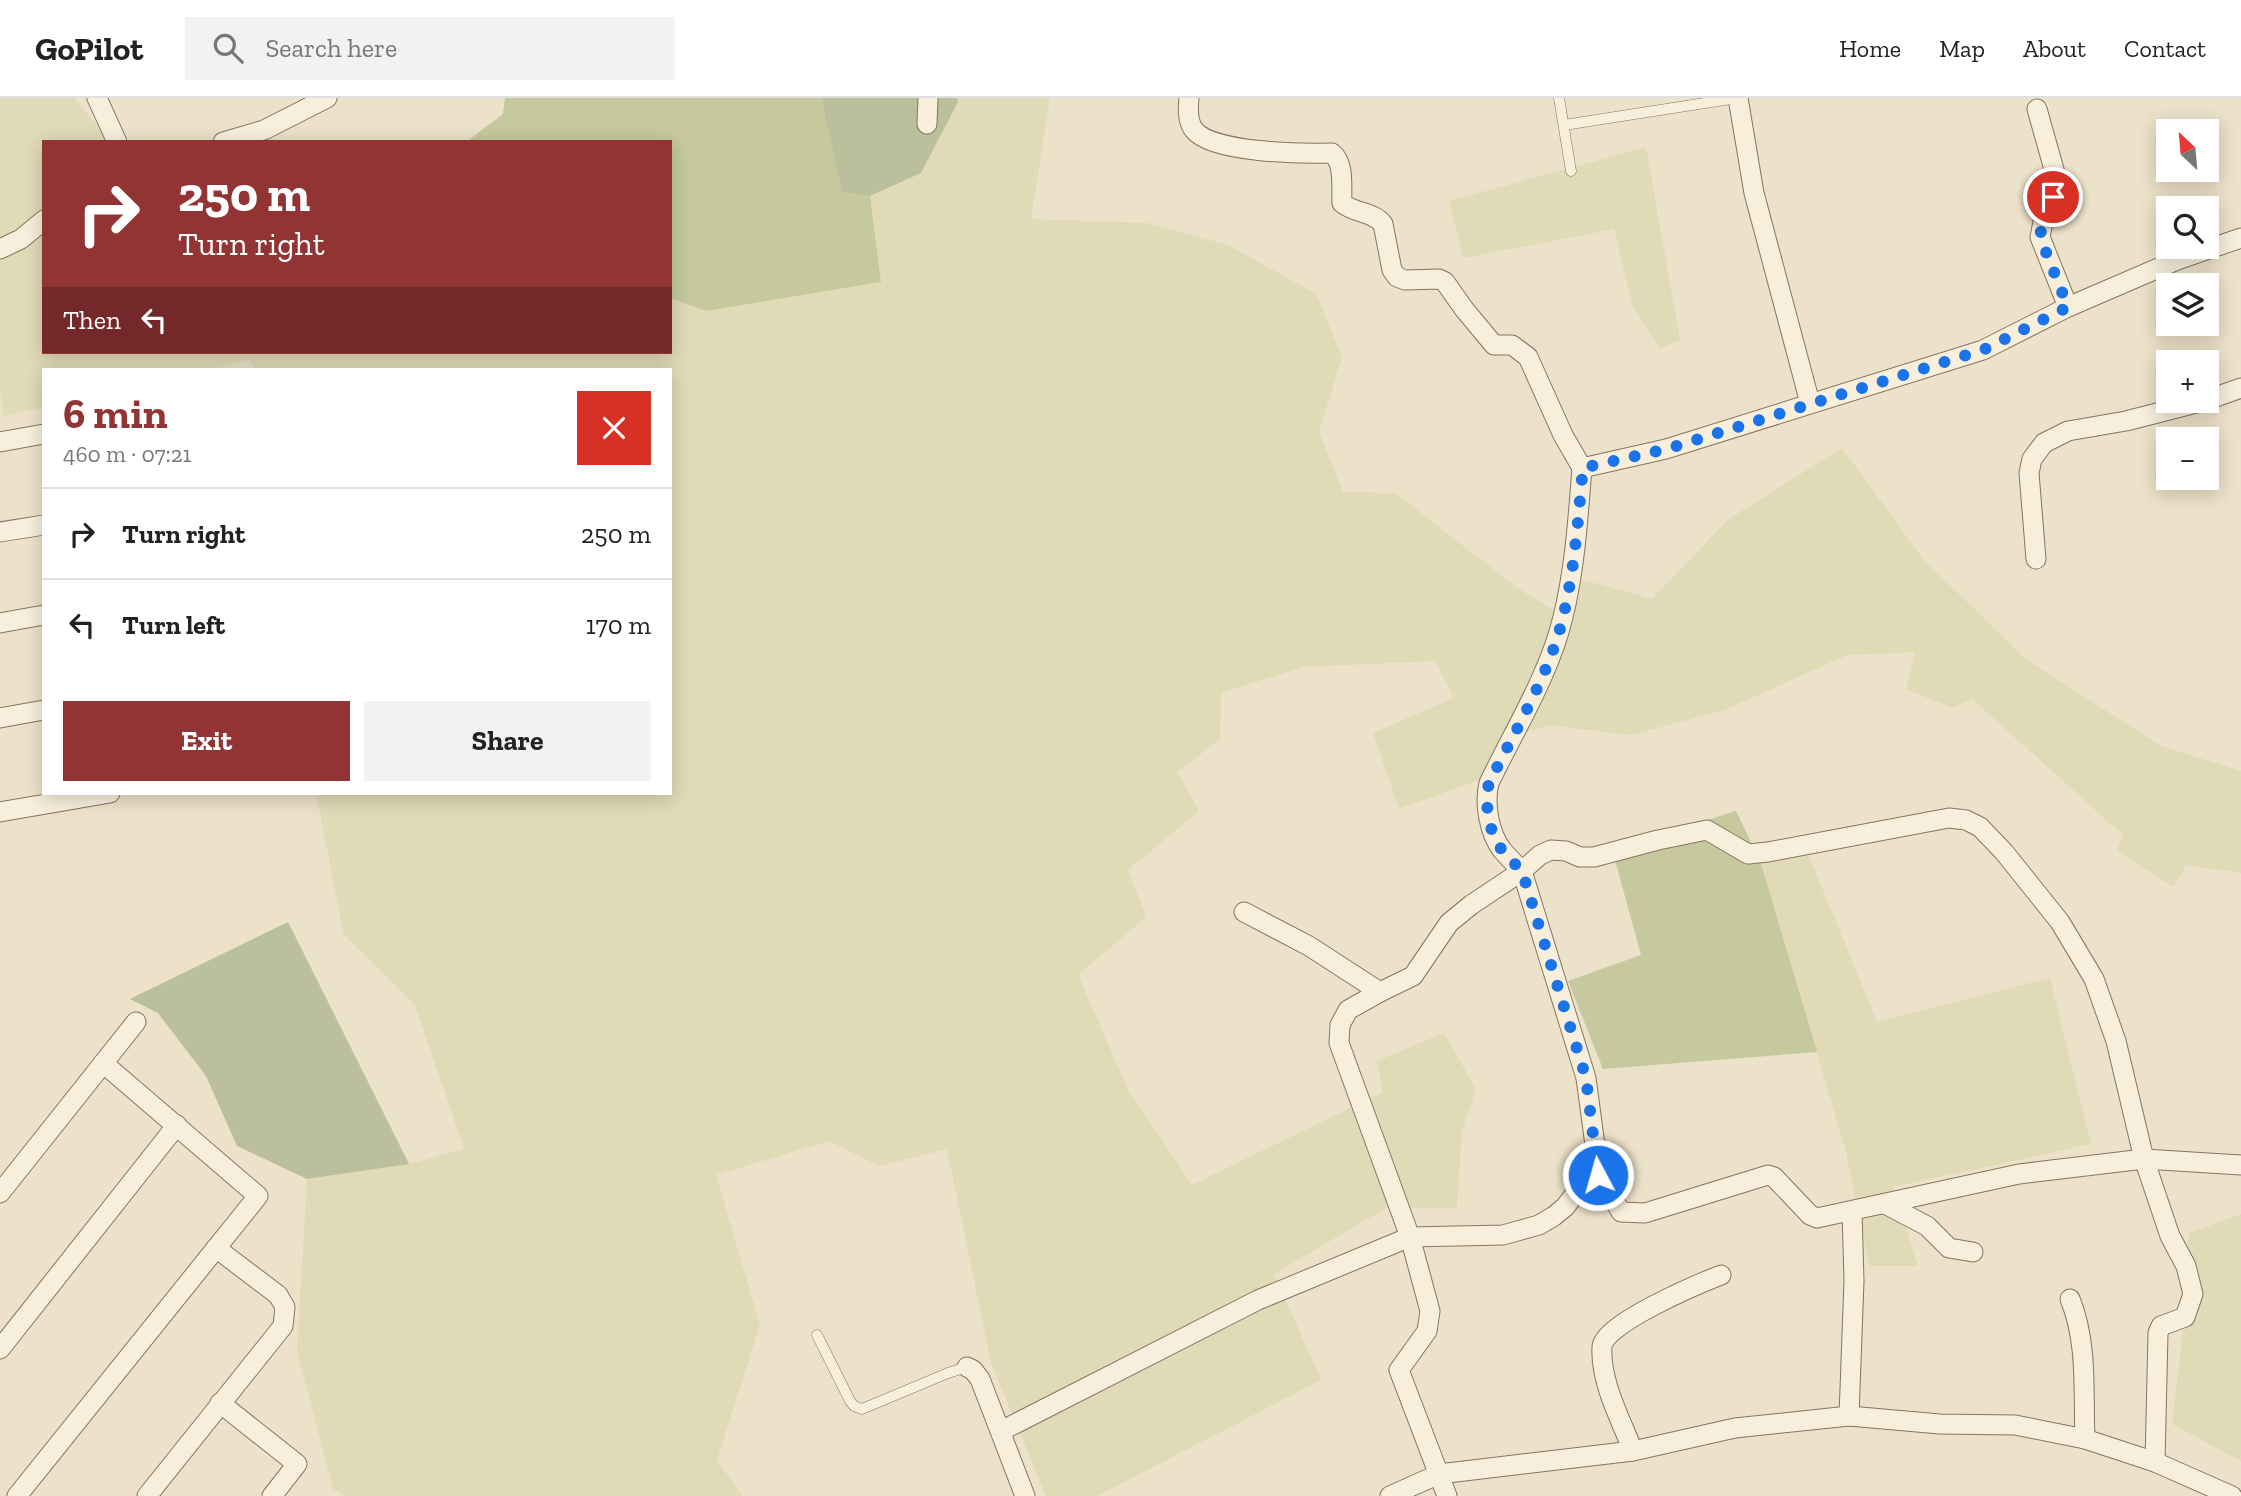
<!DOCTYPE html>
<html lang="en">
<head>
<meta charset="utf-8">
<style>
	:root { --surface:#fff; --page:#f2f2f2; --text:#222; --muted:#767676; --line:#e0e0e0; --accent:#923334 }
	body { margin:0; font-family:"Zilla Slab",serif; background:var(--page); color:var(--text); height:100vh; display:flex; flex-direction:column; font-size:26px; white-space:nowrap }
	* { box-sizing:border-box; margin:0 }
	p { font-size:23px; color:var(--muted) }
	.icon { flex:none; width:38px; height:38px; fill:none; stroke:currentColor; stroke-width:2; stroke-linecap:round; stroke-linejoin:round }
	.map { position:relative; flex:1; overflow:hidden }
	.sheet { position:absolute; left:42px; top:270px; width:630px; height:427px; display:flex; flex-direction:column; background:var(--surface); border-radius:0px; box-shadow:0 4px 18px #0003 }
	.sheet>* { flex:none }
	.hud { position:absolute; left:42px; top:42px; width:630px; height:214px; border-radius:0px; box-shadow:0 4px 18px #0003; background:#923334; color:#fff; overflow:hidden }
	.needle { width:46px; rotate:334deg }
	.controls { position:absolute; left:2156px; top:21px; display:grid; gap:14px }
	.controls a { display:grid; place-items:center; width:63px; height:63px; border-radius:0px; background:var(--surface); box-shadow:0 4px 18px #0003; font-size:35px }
	.pin { position:absolute; display:grid; place-items:center; width:60px; height:60px; color:#fff; margin:-30px; border:4px solid #fff; border-radius:50%; box-shadow:0 2px 7px #0007 }
	.me { position:absolute; width:77px; margin:-38px; rotate:354deg; stroke-linejoin:round; filter:drop-shadow(0 0 5px #0008) }
	.turn { display:flex; align-items:center; gap:24px; height:147px; padding:0 21px; font-size:32px }
	.turn .icon { width:91px; height:91px; stroke-width:2.5 }
	.turn b { display:block; font-size:49px; line-height:60px }
	.then { display:flex; align-items:center; height:66px; padding:0 21px; background:#0003; gap:14px; font-size:26px }
	.round { display:grid; place-items:center; flex:none; width:74px; height:74px; border-radius:0px; background:var(--page) }
	.overview { display:flex; align-items:center; justify-content:space-between; height:119px; padding:0 21px }
	h1 { font-size:42px; font-weight:700; line-height:52px; color:var(--accent) }
	.primary-button { display:flex; gap:14px; margin-top:auto; padding:14px 21px }
	.primary-button a { flex:1; height:80px; border-radius:0px; background:var(--accent); color:#fff; font-size:28px; font-weight:700; line-height:80px; text-align:center }
	.primary-button a+a { background:var(--page); color:var(--text) }
	ul { padding:0; list-style:none }
	li { display:flex; align-items:center; gap:21px; height:91px; padding:0 21px; border-top:2px solid var(--line) }
	li div { flex:1 }
	li b { display:block; font-size:26px }
	li em { font-style:normal }
	header { display:flex; align-items:center; gap:42px; box-sizing:border-box; height:98px; padding:0 35px; background:var(--surface); border-bottom:2px solid var(--line) }
	header strong { font-size:33px }
	nav { display:flex; gap:38px; margin-inline-start:auto; font-size:24px }
	.search { width:490px; height:63px; background:var(--page); display:flex; align-items:center; gap:18px; box-sizing:border-box; padding:0 24px; border-radius:0px; color:var(--muted); font-size:26px }
	.map>svg:first-child { display:block }
	.farmland { fill:#e1dab7 }
	.green { fill:#c5c99d }
	.cemetery { fill:#bbbf9c }
	.lines { fill:none; stroke-linecap:round; stroke-linejoin:round }
	.service-casing { stroke:#87745f; stroke-width:11 }
	.minor-casing { stroke:#87745f; stroke-width:21 }
	.service { stroke:#f7efdc; stroke-width:10 }
	.minor { stroke:#f7efdc; stroke-width:19 }
	.route { stroke:#1a73e8; stroke-width:12; stroke-dasharray:0 21.6 }
</style>
</head>
<body>
<header>
<strong>GoPilot</strong>
<div class="search"><svg class="icon" aria-label="search" viewBox="0 0 24 24"><circle cx="10" cy="10" r="6"/><path d="M15 15l6 6"/></svg>Search here</div>
<nav><a>Home</a><a>Map</a><a>About</a><a>Contact</a></nav>
</header>
<div class="map">
<svg width="2241" height="1398" viewBox="0 0 2241 1398">
	<rect width="100%" height="100%" fill="#ece1c9"/>
	<g class="farmland">
		<polygon points="0,0 74,0 111,44 44,44 44,254 670,254 670,200 707,213 881,184 870,98 921,75 958,4 957,0 1050,0 1031,121 1147,125 1228,147 1316,196 1342,259 1319,334 1343,394 1395,395 1516,489 1560,516 1572,479 1652,501 1729,421 1842,350 1923,461 2027,562 2161,648 2241,673 2241,775 2186,767 2173,789 2117,753 2123,737 1972,601 1953,610 1906,591 1915,554 1847,557 1725,612 1631,637 1549,627 1512,639 1495,676 1399,711 1373,635 1454,600 1435,563 1303,569 1221,595 1220,641 1177,674 1199,713 1128,772 1146,819 1078,877 1128,992 1192,1087 1383,994 1377,963 1444,935 1476,991 1462,1033 1457,1110 1386,1110 1274,1176 1321,1282 1097,1398 1046,1398 991,1265 947,1051 879,1068 829,1043 716,1077 760,1227 717,1362 742,1398 345,1398 333,1391 297,1253 307,1081 409,1066 464,1051 415,907 344,837 316,695 670,695 670,271 254,271 250,262 210,271 44,271 44,309 4,318 0,293"/>
		<polygon points="1646,49 1680,242 1660,251 1632,206 1614,131 1464,160 1449,103"/>
		<polygon points="1805,748 1877,924 2050,880 2091,1046 1893,1089 1918,1168 1869,1168 1846,1054 1760,762"/>
		<polygon points="2241,1116 2241,1363 2172,1326 2183,1233 2189,1135"/>
	</g>
	<g class="green">
		<polygon points="505,0 821,0 842,93 870,98 881,184 706,213 670,200 670,44 471,44 470,41 503,16"/>
		<polygon points="1736,713 1760,762 1817,954 1603,971 1568,883 1641,857 1612,751"/>
	</g>
	<g class="cemetery">
		<polygon points="821,0 957,0 958,4 921,75 870,98 842,94"/>
		<polygon points="288,824 409,1066 307,1081 237,1048 206,978 158,915 130,901"/>
	</g>
	<g class="lines">
		<defs>
			<g id="service">
				<polyline points="1559,0 1571,73"/>
				<polyline points="1564,27 1737,0"/>
				<polyline points="817,1237 850,1303 854,1308 862,1311 948,1275 967,1269"/>
			</g>
			<g id="minor">
				<polyline points="97,0 117,44"/>
				<path d="M 1189,0 C 1188,10 1187,23 1194,32 C 1212,55 1303,56 1332,55 C 1345,65 1341,90 1342,105 C 1355,116 1373,113 1383,126 L 1392,172 L 1397,179 L 1405,182 L 1439,181 L 1445,184 L 1464,211 L 1494,247 L 1512,247 L 1528,259 L 1563,337 L 1582,370"/>
				<polyline points="1738,0 1754,95 1810,305"/>
				<polyline points="2037,11 2057,82 2053,99 2044,119 2040,139 2068,209"/>
				<polyline points="927,26 928,0"/>
				<polyline points="223,44 264,32 327,0"/>
				<path d="M 2241,140 L 2177,162 L 2068,209 L 1983,252 L 1666,351 L 1582,370 C 1578,420 1575,470 1563,519 C 1550,575 1514,633 1489,685 C 1484,705 1489,735 1502,752 C 1508,759 1515,766 1522,773 L 1586,980 L 1599,1077 L 1621,1114 L 1645,1115 L 1768,1077 L 1774,1079 L 1810,1117 L 1817,1120 L 2019,1076 L 2144,1061 L 2241,1067"/>
				<polyline points="0,151 21,141 44,122"/>
				<polyline points="2207,302 2241,290"/>
				<polyline points="0,344 44,336"/>
				<polyline points="0,434 44,427"/>
				<polyline points="2036,461 2029,375 2032,361 2044,345 2068,333 2126,323 2204,303"/>
				<polyline points="0,525 44,517"/>
				<polyline points="0,620 44,612"/>
				<polyline points="0,714 110,695"/>
				<polyline points="1244,814 1309,848 1380,894"/>
				<polyline points="0,1095 136,924"/>
				<polyline points="1885,1106 1927,1128 1949,1150 1973,1154"/>
				<path d="M 2070,1201 C 2088,1245 2083,1294 2085,1341"/>
				<polyline points="0,1251 177,1027"/>
				<polyline points="967,1269 973,1272 980,1281 1025,1398"/>
				<polyline points="220,1305 297,1366 272,1398"/>
				<polyline points="1849,1318 1854,1183 1852,1113"/>
				<polyline points="1001,1333 1258,1202 1410,1139 1503,1137 1539,1127 1554,1118 1565,1109 1585,1083 1599,1077"/>
				<path d="M 1633,1353 C 1621,1322 1600,1284 1602,1249 C 1603,1226 1698,1186 1721,1177"/>
				<polyline points="17,1398 258,1098 103,965"/>
				<polyline points="147,1398 283,1228 285,1209 278,1197 216,1150"/>
				<polyline points="1390,1398 1439,1376 1633,1353 1735,1330 1849,1318 1940,1326 2015,1327 2085,1341 2155,1364 2232,1398"/>
				<polyline points="1447,1398 1399,1272 1427,1233 1430,1213 1410,1139 1339,945 1340,927 1348,912 1380,894 1413,878 1449,825 1471,807 1522,773 1540,757 1551,752 1566,753 1580,759 1594,759 1658,742 1707,732 1748,756 1768,754 1949,720 1966,722 1980,729 2004,754 2060,824 2094,881 2116,943 2144,1061 2170,1138 2186,1168 2193,1196 2185,1219 2161,1228 2158,1235 2155,1364"/>
			</g>
		</defs>
		<use href="#service" class="service-casing"/>
		<use href="#minor" class="minor-casing"/>
		<use href="#service" class="service"/>
		<use href="#minor" class="minor"/>
	</g>
	<g class="lines">
		<path class="route" d="M 1598,1077 L 1586,980 L 1522,773 C 1515,766 1507,759 1502,752 C 1489,736 1484,705 1489,685 C 1515,633 1550,575 1563,519 C 1575,470 1578,420 1583,370 L 1667,351 L 1983,252 L 2068,209 L 2040,139 L 2043,119 L 2053,99"/>
	</g>
</svg>
<div class="controls">
<a><svg class="needle" viewBox="-14 -14 28 28"><path d="M0-13l5 13h-10z" fill="#e53935"/><path d="M0 13l5-13h-10z" fill="#767676"/></svg></a>
<a><svg class="icon" aria-label="search" viewBox="0 0 24 24"><circle cx="10" cy="10" r="6"/><path d="M15 15l6 6"/></svg></a>
<a><svg class="icon" aria-label="layers" viewBox="0 0 24 24"><path d="M12 4l9 5-9 5-9-5zM3 14l9 5 9-5"/></svg></a>
<a>+</a>
<a>−</a>
</div>
<div class="pin" style="left:2053px;top:99px;background:#d93025"><svg class="icon" aria-label="arrive" viewBox="0 0 24 24"><path d="M6 21V4h12l-3 4 3 4H6"/></svg></div>
<svg class="me" style="left:1598px;top:1077px" viewBox="-20 -20 40 40"><circle r="17" fill="#1a73e8" stroke="#fff" stroke-width="3"/><path d="M0-11L8 9 0 5-8 9z" fill="#fff"/></svg>
<div class="hud">
<div class="turn"><svg class="icon" aria-label="right" viewBox="0 0 24 24"><path d="M7 20v-9h11M14 6l5 5-5 5"/></svg><div><b>250 m</b>Turn right</div></div>
<div class="then">Then<svg class="icon" aria-label="left" viewBox="0 0 24 24"><path d="M17 20v-9H6M10 6l-5 5 5 5"/></svg></div>
</div>
<section class="sheet">
<div class="overview"><div><h1>6 min</h1><p>460 m · 07:21</p></div><a class="round" style="background:#d93025;color:#fff"><svg class="icon" aria-label="close" viewBox="0 0 24 24"><path d="M6 6l12 12M18 6L6 18"/></svg></a></div>
<ul>
<li><svg class="icon" aria-label="right" viewBox="0 0 24 24"><path d="M7 20v-9h11M14 6l5 5-5 5"/></svg><div><b>Turn right</b></div><em>250 m</em></li>
<li><svg class="icon" aria-label="left" viewBox="0 0 24 24"><path d="M17 20v-9H6M10 6l-5 5 5 5"/></svg><div><b>Turn left</b></div><em>170 m</em></li>
</ul>
<div class="primary-button"><a>Exit</a><a>Share</a></div>
</section>
</div>
</body>
</html>
